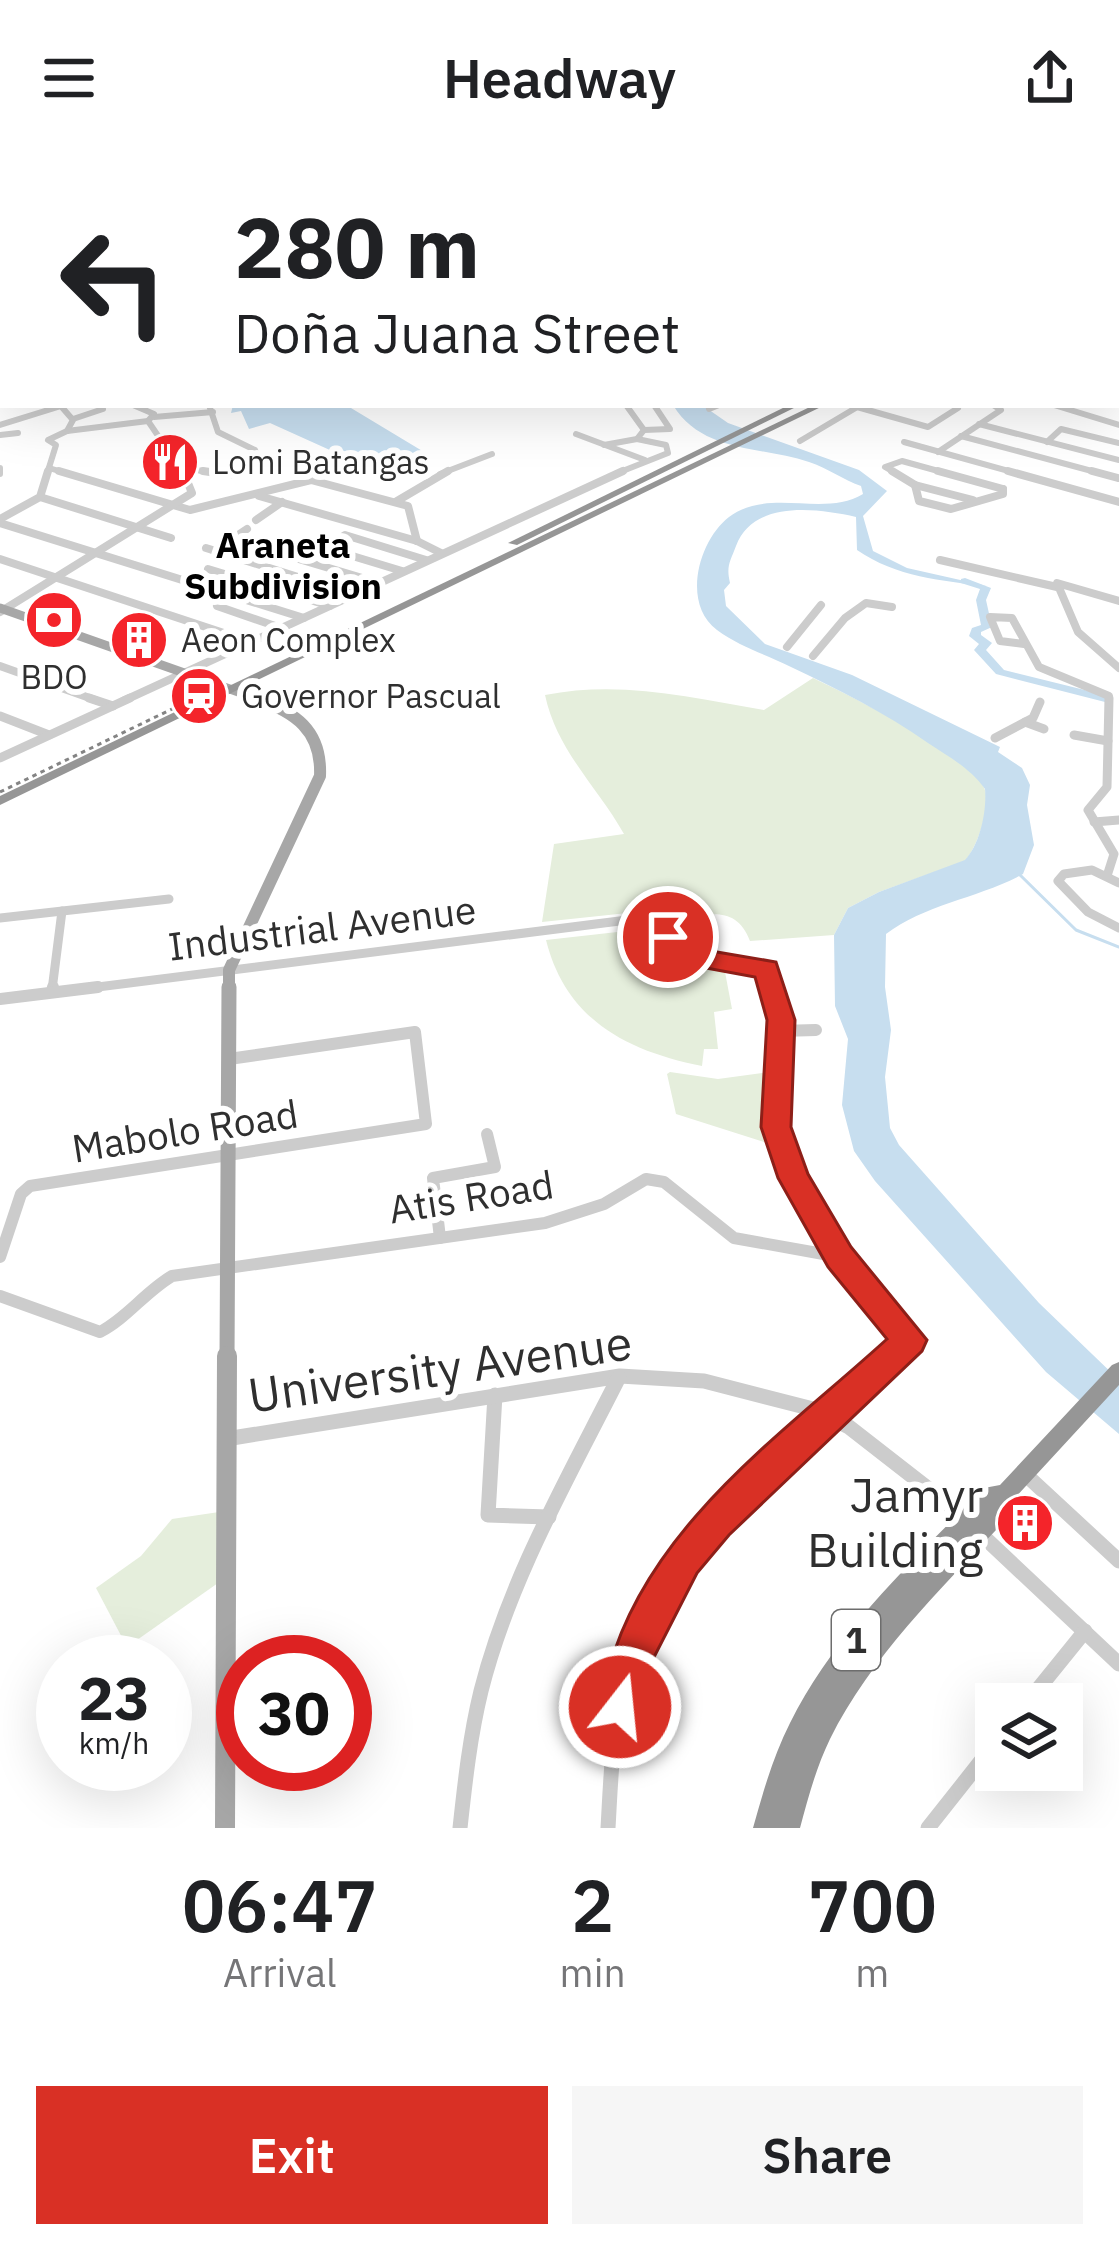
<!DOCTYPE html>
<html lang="en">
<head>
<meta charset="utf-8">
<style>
	:root { --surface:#fff; --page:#f6f6f6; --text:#202124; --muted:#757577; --accent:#d93025 }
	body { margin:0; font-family:"IBM Plex Sans",sans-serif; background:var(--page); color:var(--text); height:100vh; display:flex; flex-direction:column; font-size:45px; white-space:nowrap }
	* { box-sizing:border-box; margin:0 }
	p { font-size:39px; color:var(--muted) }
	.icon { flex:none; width:66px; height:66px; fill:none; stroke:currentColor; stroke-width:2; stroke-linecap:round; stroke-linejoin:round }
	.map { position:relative; height:1672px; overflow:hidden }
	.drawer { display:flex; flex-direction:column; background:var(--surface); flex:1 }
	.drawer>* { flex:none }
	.guide { position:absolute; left:0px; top:0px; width:1119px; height:252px; box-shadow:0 12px 48px #0002; background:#fff; color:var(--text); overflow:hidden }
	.controls { position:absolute; left:975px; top:1527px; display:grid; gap:24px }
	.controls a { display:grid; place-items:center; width:108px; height:108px; border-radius:0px; background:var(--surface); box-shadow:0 12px 48px #0002; font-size:60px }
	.speed { position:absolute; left:36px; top:1479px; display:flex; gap:24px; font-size:60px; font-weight:700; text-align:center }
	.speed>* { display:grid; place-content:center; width:156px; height:156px; border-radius:50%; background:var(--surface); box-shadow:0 12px 48px #0002; line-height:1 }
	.speed small { font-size:30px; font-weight:400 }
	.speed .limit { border:18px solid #d22; background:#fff; color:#111 }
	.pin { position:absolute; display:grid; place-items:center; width:102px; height:102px; color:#fff; margin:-51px; border:6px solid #fff; border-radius:50%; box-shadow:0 3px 12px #0007 }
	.me { position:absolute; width:132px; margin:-66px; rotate:16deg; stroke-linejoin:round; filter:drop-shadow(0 0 9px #0008) }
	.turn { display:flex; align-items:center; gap:42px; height:252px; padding:0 36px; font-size:54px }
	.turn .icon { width:156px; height:156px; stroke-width:2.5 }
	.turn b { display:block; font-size:84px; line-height:102px }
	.eta { display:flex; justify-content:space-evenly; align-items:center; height:204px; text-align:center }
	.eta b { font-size:72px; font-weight:600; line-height:84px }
	.primary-button { display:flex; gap:24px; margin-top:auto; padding:24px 36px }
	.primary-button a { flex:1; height:138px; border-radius:0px; background:var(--accent); color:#fff; font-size:48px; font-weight:600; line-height:138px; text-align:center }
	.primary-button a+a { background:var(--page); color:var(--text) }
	header { display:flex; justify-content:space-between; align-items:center; height:156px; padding:0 36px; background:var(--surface); font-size:54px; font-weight:600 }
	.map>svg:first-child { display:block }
	.green { fill:#e5eedc }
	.water { fill:#c7deef }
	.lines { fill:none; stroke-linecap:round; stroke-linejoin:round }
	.stream { stroke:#c7deef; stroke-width:3 }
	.river { fill:#c7deef; fill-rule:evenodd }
	.minor-far5 { stroke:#ccc; stroke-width:4.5 }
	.minor-far4 { stroke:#ccc; stroke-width:6 }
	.minor-far3 { stroke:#ccc; stroke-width:8 }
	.minor-far2 { stroke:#ccc; stroke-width:9 }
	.minor-far1 { stroke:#ccc; stroke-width:12 }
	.minor { stroke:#ccc; stroke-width:15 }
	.major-far4 { stroke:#a7a7a7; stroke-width:6 }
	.major-far3 { stroke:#a7a7a7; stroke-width:9 }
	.major-far2 { stroke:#a7a7a7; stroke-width:12 }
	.major-far1 { stroke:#a7a7a7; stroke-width:15 }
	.major { stroke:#a7a7a7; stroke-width:20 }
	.highway { fill:#969696; fill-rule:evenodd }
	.rail { stroke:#848484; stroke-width:3; stroke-dasharray:4.5 4.5; stroke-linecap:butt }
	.route { fill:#d93025; stroke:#8d1f18; stroke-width:3 }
	.labels { text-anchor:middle; stroke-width:12; stroke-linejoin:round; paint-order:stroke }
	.far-poi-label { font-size:33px; fill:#2f2f2f; stroke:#fff; text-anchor:start }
	.far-neighbourhood-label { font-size:36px; font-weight:bold; fill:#000; stroke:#fff }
	.shield { fill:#fff; stroke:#6d6d6d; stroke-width:3 }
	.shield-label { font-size:36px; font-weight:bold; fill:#2f2f2f }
	.street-label { font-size:39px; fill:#2f2f2f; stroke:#fff }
	.near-street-label { font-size:48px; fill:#2f2f2f; stroke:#fff }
	.near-poi-label { font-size:48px; fill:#2f2f2f; stroke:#fff; text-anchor:end }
</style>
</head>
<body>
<header><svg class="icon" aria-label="menu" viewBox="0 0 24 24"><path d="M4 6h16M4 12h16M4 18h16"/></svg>Headway<svg class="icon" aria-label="share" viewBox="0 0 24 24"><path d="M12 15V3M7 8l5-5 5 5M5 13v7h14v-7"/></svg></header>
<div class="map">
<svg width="1119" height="1672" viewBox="0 0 1119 1672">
	<rect width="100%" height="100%" fill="#fff"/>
	<g class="green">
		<path d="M 813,522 C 847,538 975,601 985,634 C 991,652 977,691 965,705 L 879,736 L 848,752 L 834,779 L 750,785 C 734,743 698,762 662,767 L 635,745 L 637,756 L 542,766 L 554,688 L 624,678 C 597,630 557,595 545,539 C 619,524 691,541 764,554 Z"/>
		<path d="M 653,772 C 662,797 700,810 725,816 L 732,853 L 714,856 L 718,893 L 704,893 L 702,910 C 627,895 566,864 546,784 Z"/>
		<polygon points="670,916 718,923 770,916 761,968 767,987 676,958 667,918"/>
		<polygon points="219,1356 218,1427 127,1491 96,1432 141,1400 172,1363"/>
	</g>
	<g class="water">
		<polygon points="346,249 424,296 383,318 270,267 249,273 241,255 231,257 233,249"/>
		<path d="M 673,249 L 702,249 L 728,267 L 859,314 L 887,335 L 863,360 L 873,395 L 907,412 L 987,430 C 942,425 896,421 857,394 L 856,361 C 816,352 753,344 736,390 C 730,406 726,410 730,427 L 724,434 L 726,450 L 765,488 L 852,519 L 1000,591 L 998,596 L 1022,612 L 1030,629 L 1027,649 L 1034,689 L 1023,718 C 979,742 925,748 886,778 L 885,831 L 891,874 L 885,921 L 890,972 L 899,989 L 1039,1147 L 1119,1224 L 1119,1278 L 1046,1216 L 875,1025 L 854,995 L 842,949 L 848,883 L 835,850 L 834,779 L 848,752 L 879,736 L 965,704 C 980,688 987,655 985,633 C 970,612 949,601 928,587 C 884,556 839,534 791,511 C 765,498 740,491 717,474 C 681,447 699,384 729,361 C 769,331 824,362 863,338 L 861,330 C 843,324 828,312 809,306 C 761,290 702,297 673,249 Z"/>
	</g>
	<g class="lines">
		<polyline class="stream" points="1018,717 1076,774 1119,791"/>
		<polygon class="river" points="965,422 991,432 986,444 992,471 981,476 981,479 992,487 986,494 1004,514 1109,540 1109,544 1105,546 996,518 974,494 979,488 969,480 972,472 981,469 976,444 980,433 961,427 961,423"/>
		<g class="minor-far5">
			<polyline points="255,0 327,3"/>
			<polyline points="453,0 475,3"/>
			<polyline points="656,0 668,3"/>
			<polyline points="680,0 692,3"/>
			<polyline points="769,0 790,3"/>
			<polyline points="809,0 824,2"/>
			<polyline points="985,0 993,2"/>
			<polyline points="1041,0 1050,3"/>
			<polyline points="702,3 715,0"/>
			<polyline points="874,3 878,0"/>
		</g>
		<g class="minor-far4">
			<polyline points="133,249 154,258 148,265 184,318"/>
			<polyline points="209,249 218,276 255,294 261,307 233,318"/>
			<polyline points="626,249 644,274"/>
			<polyline points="850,249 928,271 958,252"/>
			<polyline points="1054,249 1119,269"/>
			<polyline points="709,253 719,249"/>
			<polyline points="154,261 213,256"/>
			<polyline points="73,263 103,253"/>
			<polyline points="979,268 1119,304"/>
			<polyline points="0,269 61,250"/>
			<polyline points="67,275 148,265"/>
			<polyline points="576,278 645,304"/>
			<polyline points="0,279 18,277"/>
			<polyline points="961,280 1103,318"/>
			<polyline points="800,285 859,250"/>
			<polyline points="904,286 1019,318"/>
			<polyline points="1047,286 1061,273 1119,287"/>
			<polyline points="604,289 637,283"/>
			<polyline points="938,296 1001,254 993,249"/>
			<polyline points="0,312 0,318"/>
			<polyline points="49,312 69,318"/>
			<polyline points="182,312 223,318"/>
			<polyline points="47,318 56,289 48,284 67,275 73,264 60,249"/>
			<polyline points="440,318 492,298"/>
			<polyline points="615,318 668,297 666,289 637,283 644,274 670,273 654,249"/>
			<polyline points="897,318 885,311 902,305 949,318"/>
		</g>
		<g class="minor-far3">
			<polyline points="59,315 190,354 311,324 408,350 417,385"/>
			<polyline points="203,315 230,319 240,315"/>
			<polyline points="892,315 915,329 973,344"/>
			<polyline points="938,315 1003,333"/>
			<polyline points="1008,315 1119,346"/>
			<polyline points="1092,315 1118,322"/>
			<polyline points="915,329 919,345 951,353 1003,338 1003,333"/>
			<polyline points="259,340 417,385 441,397"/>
			<polyline points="40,341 171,382"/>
			<polyline points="397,345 448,315"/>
			<polyline points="0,363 40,341 48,315"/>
			<polyline points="256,364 282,346"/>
			<polyline points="0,367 304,462"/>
			<polyline points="232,383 379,427"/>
			<polyline points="206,392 352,438"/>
			<polyline points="326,392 345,379 426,404"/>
			<polyline points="326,392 402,415"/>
			<polyline points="214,395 247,373"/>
			<polyline points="0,403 251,486"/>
			<polyline points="940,404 1057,431"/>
			<polyline points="208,413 330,450"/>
			<polyline points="232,438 217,450 281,472"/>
			<polyline points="1119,445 1057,427 1078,476 1119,512"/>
			<polyline points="0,456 192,337 183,315"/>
			<polyline points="1024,488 1000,485 990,461 1012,462 1039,511 1109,540 1109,545"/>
			<polyline points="787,491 821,449"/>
			<polyline points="813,500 845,462 866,447 892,451"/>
			<polyline points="0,510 98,545"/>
			<polyline points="123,545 623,315"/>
		</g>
		<g class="minor-far2">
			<polyline points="89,542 113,550"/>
			<polyline points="0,560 49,579"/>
			<polyline points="1025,566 1044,573"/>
			<polyline points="1074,579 1108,585"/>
			<polyline points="995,582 1033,562 1040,546"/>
			<polyline points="0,602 130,542"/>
			<polyline points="1094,666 1119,664"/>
			<polyline points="1107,720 1114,698 1088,654 1107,631 1109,542"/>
			<polyline points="1119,727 1092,714 1064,718 1058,725 1088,756 1119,772"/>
			<polyline points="0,762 169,743"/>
			<polyline points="52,834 62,755"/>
			<polyline points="74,834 651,761 688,794 766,813 773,834"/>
		</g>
		<g class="minor-far1">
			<path d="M 772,831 C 782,877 769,922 776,968 C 788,1054 854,1122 910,1184 L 890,1203"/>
			<polyline points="52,836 53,831"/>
			<polyline points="0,843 98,831"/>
			<polyline points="780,875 816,874"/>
			<polyline points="440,1082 433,1022 495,1011 487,978"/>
			<polyline points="0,1101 21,1038 30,1030 426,968 415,876 229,903"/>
			<path d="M 0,1140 L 100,1176 C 127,1162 145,1136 172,1120 L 545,1067 L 604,1048 L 646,1023 L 664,1026 L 734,1082 L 840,1101"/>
		</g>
		<g class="minor">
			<polyline points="495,1239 488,1359 549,1361"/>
			<polyline points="226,1283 620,1220 704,1225 813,1253 849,1271 953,1352 1119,1508"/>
			<polyline points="1025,1318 1119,1405"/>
			<polyline points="1026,1548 1085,1475"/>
			<path d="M 460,1672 C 465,1626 470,1580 481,1535 C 509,1424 568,1322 619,1221"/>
			<path d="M 608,1672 C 611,1621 612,1568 627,1518 C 666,1382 793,1291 893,1200"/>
			<polyline points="928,1672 996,1586"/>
		</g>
		<polyline class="major-far4" points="425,3 429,0"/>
		<polyline class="major-far3" points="0,452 264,545"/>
		<path class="major-far2" d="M 229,834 L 229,814 L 320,620 C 322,574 295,556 255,542"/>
		<polyline class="major-far1" points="227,1203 229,831"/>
		<polyline class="major" points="225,1672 227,1200"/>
		<g class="highway">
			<rect x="1116" y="58" width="3" height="4"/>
			<polygon points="789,249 800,249 517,389 508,387"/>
			<polygon points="814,249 825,249 0,649 0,640"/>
			<path d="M 1119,1206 L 1119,1229 L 1014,1343 L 1011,1358 C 946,1428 873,1497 830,1583 C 816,1612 808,1642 800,1672 L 753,1672 C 763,1636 773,1601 790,1567 C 835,1476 914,1404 984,1332 L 1000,1329 L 1112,1209 Z"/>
		</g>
		<polyline class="rail" points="0,636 199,540"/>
	</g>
	<path class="route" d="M 668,772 L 717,796 L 776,806 L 795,864 L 791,971 L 808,1018 L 851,1091 L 927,1184 L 922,1195 L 729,1379 L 697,1417 L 652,1505 L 635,1566 L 620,1572 L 605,1566 C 597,1547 604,1532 609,1513 C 648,1370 784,1277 887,1183 L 828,1111 L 778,1022 L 761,971 L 767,864 L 755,821 L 701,811 L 659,788 L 655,781 Z"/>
	<defs>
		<symbol id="restaurant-disc" viewBox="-11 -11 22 22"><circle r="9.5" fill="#f4242a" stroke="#fff"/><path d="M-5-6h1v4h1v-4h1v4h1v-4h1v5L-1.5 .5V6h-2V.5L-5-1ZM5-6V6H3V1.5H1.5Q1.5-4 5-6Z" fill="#fff"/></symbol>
		<symbol id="bank-disc" viewBox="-11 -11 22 22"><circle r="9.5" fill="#f4242a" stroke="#fff"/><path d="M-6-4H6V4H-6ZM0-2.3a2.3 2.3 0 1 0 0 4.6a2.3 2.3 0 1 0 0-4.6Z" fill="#fff"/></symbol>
		<symbol id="building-disc" viewBox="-11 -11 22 22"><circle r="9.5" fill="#f4242a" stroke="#fff"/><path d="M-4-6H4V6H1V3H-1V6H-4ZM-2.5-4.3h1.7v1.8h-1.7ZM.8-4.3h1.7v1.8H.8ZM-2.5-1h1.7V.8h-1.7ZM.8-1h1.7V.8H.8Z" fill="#fff"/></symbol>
		<symbol id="station-disc" viewBox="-11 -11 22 22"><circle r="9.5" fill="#f4242a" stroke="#fff"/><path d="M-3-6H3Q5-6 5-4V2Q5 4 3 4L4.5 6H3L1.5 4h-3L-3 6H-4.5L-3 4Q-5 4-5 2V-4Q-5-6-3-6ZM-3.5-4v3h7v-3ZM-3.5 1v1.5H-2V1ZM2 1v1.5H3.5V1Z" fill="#fff"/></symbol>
	</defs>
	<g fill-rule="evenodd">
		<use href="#restaurant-disc" x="137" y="273" width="66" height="66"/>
		<use href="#bank-disc" x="21" y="431" width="66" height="66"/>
		<use href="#building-disc" x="106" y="451" width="66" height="66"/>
		<use href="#station-disc" x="166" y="507" width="66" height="66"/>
		<use href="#building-disc" x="992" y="1334" width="66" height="66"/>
	</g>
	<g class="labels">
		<g class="far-poi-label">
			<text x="212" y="318">Lomi Batangas</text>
			<text x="181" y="496">Aeon Complex</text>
			<text x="54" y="533" text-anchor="middle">BDO</text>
			<text x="241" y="552">Governor Pascual</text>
		</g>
		<g class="far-neighbourhood-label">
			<text x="283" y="402">Araneta<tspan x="283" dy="41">Subdivision</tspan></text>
		</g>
		<rect class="shield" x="832" y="1454" width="48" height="60" rx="9"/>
		<g class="shield-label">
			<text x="856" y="1497">1</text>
		</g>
		<g class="street-label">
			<text transform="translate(322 772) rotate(-7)" y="14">Industrial Avenue</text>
			<text transform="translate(185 975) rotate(-9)" y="14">Mabolo Road</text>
			<text transform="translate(471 1041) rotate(-9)" y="14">Atis Road</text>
		</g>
		<g class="near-street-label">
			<text transform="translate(440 1213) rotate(-8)" y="17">University Avenue</text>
		</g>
		<g class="near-poi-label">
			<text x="983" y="1356">Jamyr<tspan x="983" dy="55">Building</tspan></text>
		</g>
	</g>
</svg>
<div class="controls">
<a><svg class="icon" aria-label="layers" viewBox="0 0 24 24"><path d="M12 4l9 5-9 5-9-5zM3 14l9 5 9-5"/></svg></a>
</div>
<div class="speed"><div>23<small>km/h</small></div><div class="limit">30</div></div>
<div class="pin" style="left:668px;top:781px;background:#d93025"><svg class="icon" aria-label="arrive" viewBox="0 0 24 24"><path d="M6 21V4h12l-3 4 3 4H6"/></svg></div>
<svg class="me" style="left:620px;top:1551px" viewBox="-20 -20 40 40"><circle r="17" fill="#d93025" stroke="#fff" stroke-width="3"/><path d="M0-11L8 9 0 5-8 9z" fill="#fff"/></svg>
<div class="guide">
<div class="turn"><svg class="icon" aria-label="left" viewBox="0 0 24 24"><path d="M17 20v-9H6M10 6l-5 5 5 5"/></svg><div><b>280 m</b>Doña Juana Street</div></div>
</div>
</div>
<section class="drawer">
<div class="eta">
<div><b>06:47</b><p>Arrival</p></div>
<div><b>2</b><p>min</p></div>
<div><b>700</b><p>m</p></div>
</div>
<div class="primary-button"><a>Exit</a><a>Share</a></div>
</section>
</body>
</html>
